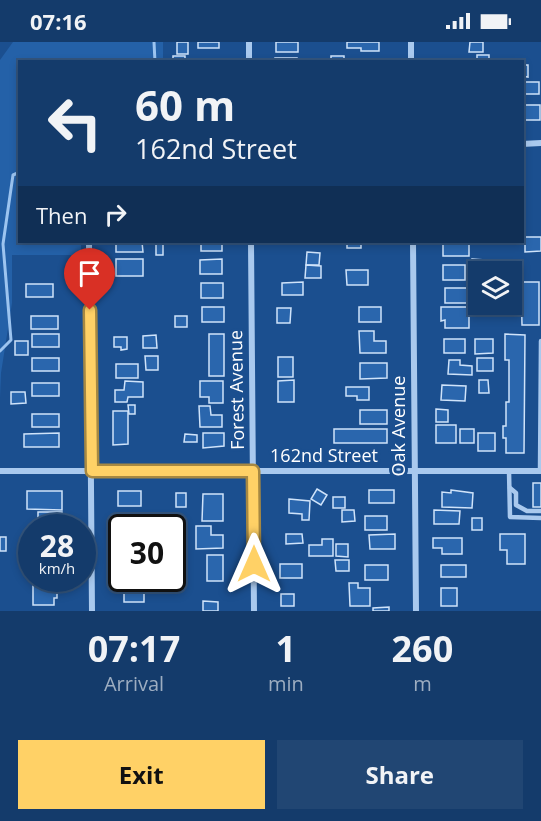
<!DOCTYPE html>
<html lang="en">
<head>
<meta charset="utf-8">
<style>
	:root { --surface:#143b6b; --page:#214673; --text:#f1f3f6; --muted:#9dadc1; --line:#33557e; --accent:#ffd166 }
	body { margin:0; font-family:"Open Sans",sans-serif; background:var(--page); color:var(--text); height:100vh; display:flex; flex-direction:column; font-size:22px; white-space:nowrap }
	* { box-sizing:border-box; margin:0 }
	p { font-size:20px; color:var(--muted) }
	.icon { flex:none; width:33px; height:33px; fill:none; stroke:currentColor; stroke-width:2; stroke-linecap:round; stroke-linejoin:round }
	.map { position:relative; height:569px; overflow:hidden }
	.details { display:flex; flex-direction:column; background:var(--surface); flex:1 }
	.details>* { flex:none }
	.banner { position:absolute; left:18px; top:18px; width:506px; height:183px; border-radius:0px; box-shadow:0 3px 9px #0003,0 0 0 2px var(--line); background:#143b6b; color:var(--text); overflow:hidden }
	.controls { position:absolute; left:468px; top:219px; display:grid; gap:12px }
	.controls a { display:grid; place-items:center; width:54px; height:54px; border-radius:0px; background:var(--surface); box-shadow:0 3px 9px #0003,0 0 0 2px var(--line); font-size:30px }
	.speed { position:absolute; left:18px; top:472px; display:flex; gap:12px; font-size:30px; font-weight:700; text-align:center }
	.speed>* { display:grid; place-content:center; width:78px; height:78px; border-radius:50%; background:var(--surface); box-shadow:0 3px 9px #0003,0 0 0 2px var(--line); line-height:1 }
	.speed small { font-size:15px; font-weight:400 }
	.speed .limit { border:3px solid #111; border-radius:9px; background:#fff; color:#111 }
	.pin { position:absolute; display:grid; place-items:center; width:51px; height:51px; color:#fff; margin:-62px -26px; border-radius:50% 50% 50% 0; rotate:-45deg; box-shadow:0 0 6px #0007 }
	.pin .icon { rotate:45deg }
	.me { position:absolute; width:66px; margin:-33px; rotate:0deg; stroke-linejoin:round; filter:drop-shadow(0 0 4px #0008) }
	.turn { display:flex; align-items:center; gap:21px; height:126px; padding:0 18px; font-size:27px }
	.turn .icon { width:78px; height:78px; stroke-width:2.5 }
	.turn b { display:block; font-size:42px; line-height:51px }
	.then { display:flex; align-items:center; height:57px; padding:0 18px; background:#0003; gap:12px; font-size:22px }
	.eta { display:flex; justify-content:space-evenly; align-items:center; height:102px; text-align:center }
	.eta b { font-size:36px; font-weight:700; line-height:42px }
	.button { display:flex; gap:12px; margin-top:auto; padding:12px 18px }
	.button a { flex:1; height:69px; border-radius:0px; background:var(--accent); color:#111; font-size:24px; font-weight:700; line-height:69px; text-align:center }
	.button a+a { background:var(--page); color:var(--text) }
	.status { display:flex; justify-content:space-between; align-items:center; height:42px; padding:0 30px; background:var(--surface); direction:ltr }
	.status svg { height:16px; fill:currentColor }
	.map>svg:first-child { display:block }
	.green { fill:#2461a8 }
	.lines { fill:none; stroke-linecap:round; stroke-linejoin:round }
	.stream { stroke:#9cc4f0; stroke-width:3 }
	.building { fill:#2a66ad; stroke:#cfe3fa; stroke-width:1.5 }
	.lane { stroke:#a9c9ee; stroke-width:4.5 }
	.street { stroke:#a9c9ee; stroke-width:6 }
	.route-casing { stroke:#a68842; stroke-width:15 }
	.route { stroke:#ffd166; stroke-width:10 }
	.labels { text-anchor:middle; stroke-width:6; stroke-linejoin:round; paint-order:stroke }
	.street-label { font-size:18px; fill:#fff; stroke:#1b4f8f }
</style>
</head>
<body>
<div class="status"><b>07:16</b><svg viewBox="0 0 49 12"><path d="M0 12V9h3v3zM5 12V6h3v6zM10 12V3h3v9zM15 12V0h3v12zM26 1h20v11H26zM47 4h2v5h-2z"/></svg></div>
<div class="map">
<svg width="541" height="569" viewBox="0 0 541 569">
	<rect width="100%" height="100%" fill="#1b4f8f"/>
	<polygon class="green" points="13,0 163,0 163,19 20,20 20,200 81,200 81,213 12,213 12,261 1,331 0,356 0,18"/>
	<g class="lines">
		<g class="stream">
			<polyline points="154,0 155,20"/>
			<polyline points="0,309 11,298 3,202 13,133 20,130"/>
		</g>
	</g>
	<g class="building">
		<rect x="177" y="0" width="11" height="12"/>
		<rect x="198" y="0" width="21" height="6"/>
		<rect x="276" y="0" width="22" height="10"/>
		<polygon points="347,0 379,0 379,9 361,9 361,6 347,6"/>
		<polygon points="470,0 483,0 483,10 469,10"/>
		<rect x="477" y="13" width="12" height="7"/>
		<rect x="173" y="14" width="12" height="6"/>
		<rect x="331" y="14" width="13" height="6"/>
		<rect x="275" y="16" width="22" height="4"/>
		<polygon points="522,23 528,23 528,35 522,34"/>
		<rect x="525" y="40" width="14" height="12"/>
		<rect x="525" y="63" width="15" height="15"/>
		<polygon points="525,195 541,195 541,209 525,210"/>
		<polygon points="116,200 142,200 143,210 116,210"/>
		<rect x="201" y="200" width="21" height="9"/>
		<rect x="347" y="200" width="14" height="6"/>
		<polygon points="455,200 469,201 469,214 443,214 443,201"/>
		<rect x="156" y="202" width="7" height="11"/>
		<polygon points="307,210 320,211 319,223 306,223"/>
		<rect x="116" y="217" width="27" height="17"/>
		<polygon points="222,217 222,232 200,232 200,218"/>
		<polygon points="472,217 485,218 485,228 472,228"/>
		<polygon points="306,223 321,224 321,236 305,236"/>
		<rect x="443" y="223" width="22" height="15"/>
		<polygon points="346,228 368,228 368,243 347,243"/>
		<polygon points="303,240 303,253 282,253 282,241"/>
		<polygon points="521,240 539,240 539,283 522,283"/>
		<rect x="201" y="241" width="22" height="15"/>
		<rect x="26" y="242" width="27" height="13"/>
		<rect x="445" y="246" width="22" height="15"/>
		<rect x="202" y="265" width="22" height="15"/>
		<rect x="359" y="265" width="22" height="15"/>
		<polygon points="441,265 469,265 469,286 445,286 445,278 441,279"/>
		<polygon points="277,266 291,266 290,281 277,281"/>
		<rect x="31" y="274" width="27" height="13"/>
		<rect x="175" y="274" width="12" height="11"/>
		<polygon points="359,289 374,289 374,299 386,299 386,311 360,311"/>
		<rect x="32" y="292" width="27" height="13"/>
		<rect x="209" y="292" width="15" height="42"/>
		<polygon points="505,292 525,293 524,411 506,411 506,396 503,396 503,384 506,384 506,360 509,360 509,318 505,318"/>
		<polygon points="156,293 157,306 143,306 143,294"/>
		<polygon points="114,295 127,295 127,307 121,308 121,305 114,305"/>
		<rect x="444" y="297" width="21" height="14"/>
		<polygon points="475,297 493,297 493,311 475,312"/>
		<rect x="15" y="299" width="13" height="14"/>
		<polygon points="145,314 158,314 158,328 146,328"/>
		<rect x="278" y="315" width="15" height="20"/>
		<rect x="32" y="316" width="27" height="13"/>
		<rect x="477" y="316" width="16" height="13"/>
		<polygon points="449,318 460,318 460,323 472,324 472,333 448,332"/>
		<polygon points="360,321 387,321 387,336 360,337"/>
		<rect x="116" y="322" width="22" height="14"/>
		<polygon points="294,338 294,360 278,360 278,339"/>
		<polygon points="479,338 488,338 489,351 479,351"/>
		<polygon points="125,339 143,340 143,355 128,355 127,360 115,360 115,348 124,348"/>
		<polygon points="200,339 223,339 223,361 209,361 209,355 200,355"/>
		<rect x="32" y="341" width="27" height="13"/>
		<polygon points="442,343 466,344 465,359 441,358"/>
		<polygon points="346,345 369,345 369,358 357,358 357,354 346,354"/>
		<polygon points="11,350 25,350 26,361 11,362"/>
		<polygon points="128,363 135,363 135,372 129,372"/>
		<polygon points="199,364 210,364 211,373 222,373 222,385 200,385"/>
		<polygon points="436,367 448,368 448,380 436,380"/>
		<rect x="360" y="368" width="27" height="14"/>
		<polygon points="113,369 128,369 128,402 113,403"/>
		<rect x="32" y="372" width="27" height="13"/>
		<rect x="436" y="383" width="20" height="18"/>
		<rect x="334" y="387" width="53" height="14"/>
		<rect x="460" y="387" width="14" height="14"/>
		<polygon points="59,391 59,405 24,405 24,392"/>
		<polygon points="203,391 224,391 224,404 203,406"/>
		<rect x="478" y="391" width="17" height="18"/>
		<polygon points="185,392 197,393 197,400 184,400"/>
		<rect x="533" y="441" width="8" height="24"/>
		<polygon points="317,447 327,453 321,463 311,457"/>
		<rect x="369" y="448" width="25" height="13"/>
		<polygon points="451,448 473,451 472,466 442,465 442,450 451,451"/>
		<polygon points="27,449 62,449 62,468 27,467"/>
		<rect x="118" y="449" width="23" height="15"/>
		<rect x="176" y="451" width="10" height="14"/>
		<polygon points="203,452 223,452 223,479 202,479"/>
		<rect x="333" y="455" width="12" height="11"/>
		<polygon points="289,457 310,459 309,478 302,478 302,472 289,471"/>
		<polygon points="342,468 354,468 355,479 342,480"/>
		<polygon points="434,468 460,469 459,482 434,482"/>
		<polygon points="38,470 62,470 62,483 59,483 59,486 38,486"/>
		<polygon points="118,471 155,471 155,481 158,481 158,486 119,485"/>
		<rect x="365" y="474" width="22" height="14"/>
		<rect x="472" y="476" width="10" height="12"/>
		<polygon points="196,484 211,484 211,493 223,493 223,506 196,507"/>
		<polygon points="286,492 302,492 303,501 286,502"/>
		<polygon points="395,492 395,507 370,507 369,493"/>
		<polygon points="500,492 525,492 525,522 507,522 507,508 500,508"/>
		<rect x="0" y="495" width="6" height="14"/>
		<polygon points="433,496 462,496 462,512 442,512 442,506 433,506"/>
		<polygon points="322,497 333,497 333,514 309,514 309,503 322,503"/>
		<polygon points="336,502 348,502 348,515 336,514"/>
		<rect x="207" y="513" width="16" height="26"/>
		<polygon points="335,518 349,518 349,529 336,529"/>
		<rect x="280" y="522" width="22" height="14"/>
		<rect x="365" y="523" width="23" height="15"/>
		<rect x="441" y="523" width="25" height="12"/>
		<polygon points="119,535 144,537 144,560 124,560 124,546 119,546"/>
		<polygon points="349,541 358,541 358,546 370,546 370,564 350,564"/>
		<polygon points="57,543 57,556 54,556 54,563 33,563 33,544"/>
		<rect x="441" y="546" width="16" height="18"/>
		<rect x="281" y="552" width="13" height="12"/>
		<polygon points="203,559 218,560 218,569 203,569"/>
		<polygon points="389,565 389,569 373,569 373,566"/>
	</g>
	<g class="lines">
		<g class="lane">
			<polyline points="509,429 510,475 541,476"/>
			<polyline points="540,429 541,299"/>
			<polyline points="510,446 516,451 516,463 527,469 541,469"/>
		</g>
		<g class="street">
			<polyline points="249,0 249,20"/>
			<polyline points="411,0 411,20"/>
			<polyline points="522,102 541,101"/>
			<polyline points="89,200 92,569"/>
			<polyline points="251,200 254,569"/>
			<polyline points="413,200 416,569"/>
			<polyline points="0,429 541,429"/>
		</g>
	</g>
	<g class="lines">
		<defs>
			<polyline id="route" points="90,268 92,429 253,429 254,522"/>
		</defs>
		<use href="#route" class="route-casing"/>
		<use href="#route" class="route"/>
	</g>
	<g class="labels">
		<g class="street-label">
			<text transform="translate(237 348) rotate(-91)" y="6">Forest Avenue</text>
			<text transform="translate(399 384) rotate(-90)" y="6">Oak Avenue</text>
			<text x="324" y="420">162nd Street</text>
		</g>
	</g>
</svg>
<div class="controls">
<a><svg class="icon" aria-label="layers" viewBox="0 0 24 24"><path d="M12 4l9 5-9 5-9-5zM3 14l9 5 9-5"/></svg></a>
</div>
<div class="speed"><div>28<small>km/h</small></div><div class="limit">30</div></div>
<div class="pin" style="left:90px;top:268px;background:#d93025"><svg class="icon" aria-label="arrive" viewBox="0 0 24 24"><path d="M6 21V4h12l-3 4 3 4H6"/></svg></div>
<svg class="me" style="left:254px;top:522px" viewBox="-20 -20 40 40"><path d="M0-17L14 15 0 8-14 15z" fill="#ffd166" stroke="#fff" stroke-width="4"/></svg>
<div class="banner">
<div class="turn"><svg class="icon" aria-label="left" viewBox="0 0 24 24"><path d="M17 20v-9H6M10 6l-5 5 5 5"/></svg><div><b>60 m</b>162nd Street</div></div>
<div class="then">Then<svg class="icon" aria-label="right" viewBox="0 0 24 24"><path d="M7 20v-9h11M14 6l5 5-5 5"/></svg></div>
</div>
</div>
<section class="details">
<div class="eta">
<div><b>07:17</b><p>Arrival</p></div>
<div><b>1</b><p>min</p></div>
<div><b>260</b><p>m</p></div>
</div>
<div class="button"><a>Exit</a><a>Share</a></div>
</section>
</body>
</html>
